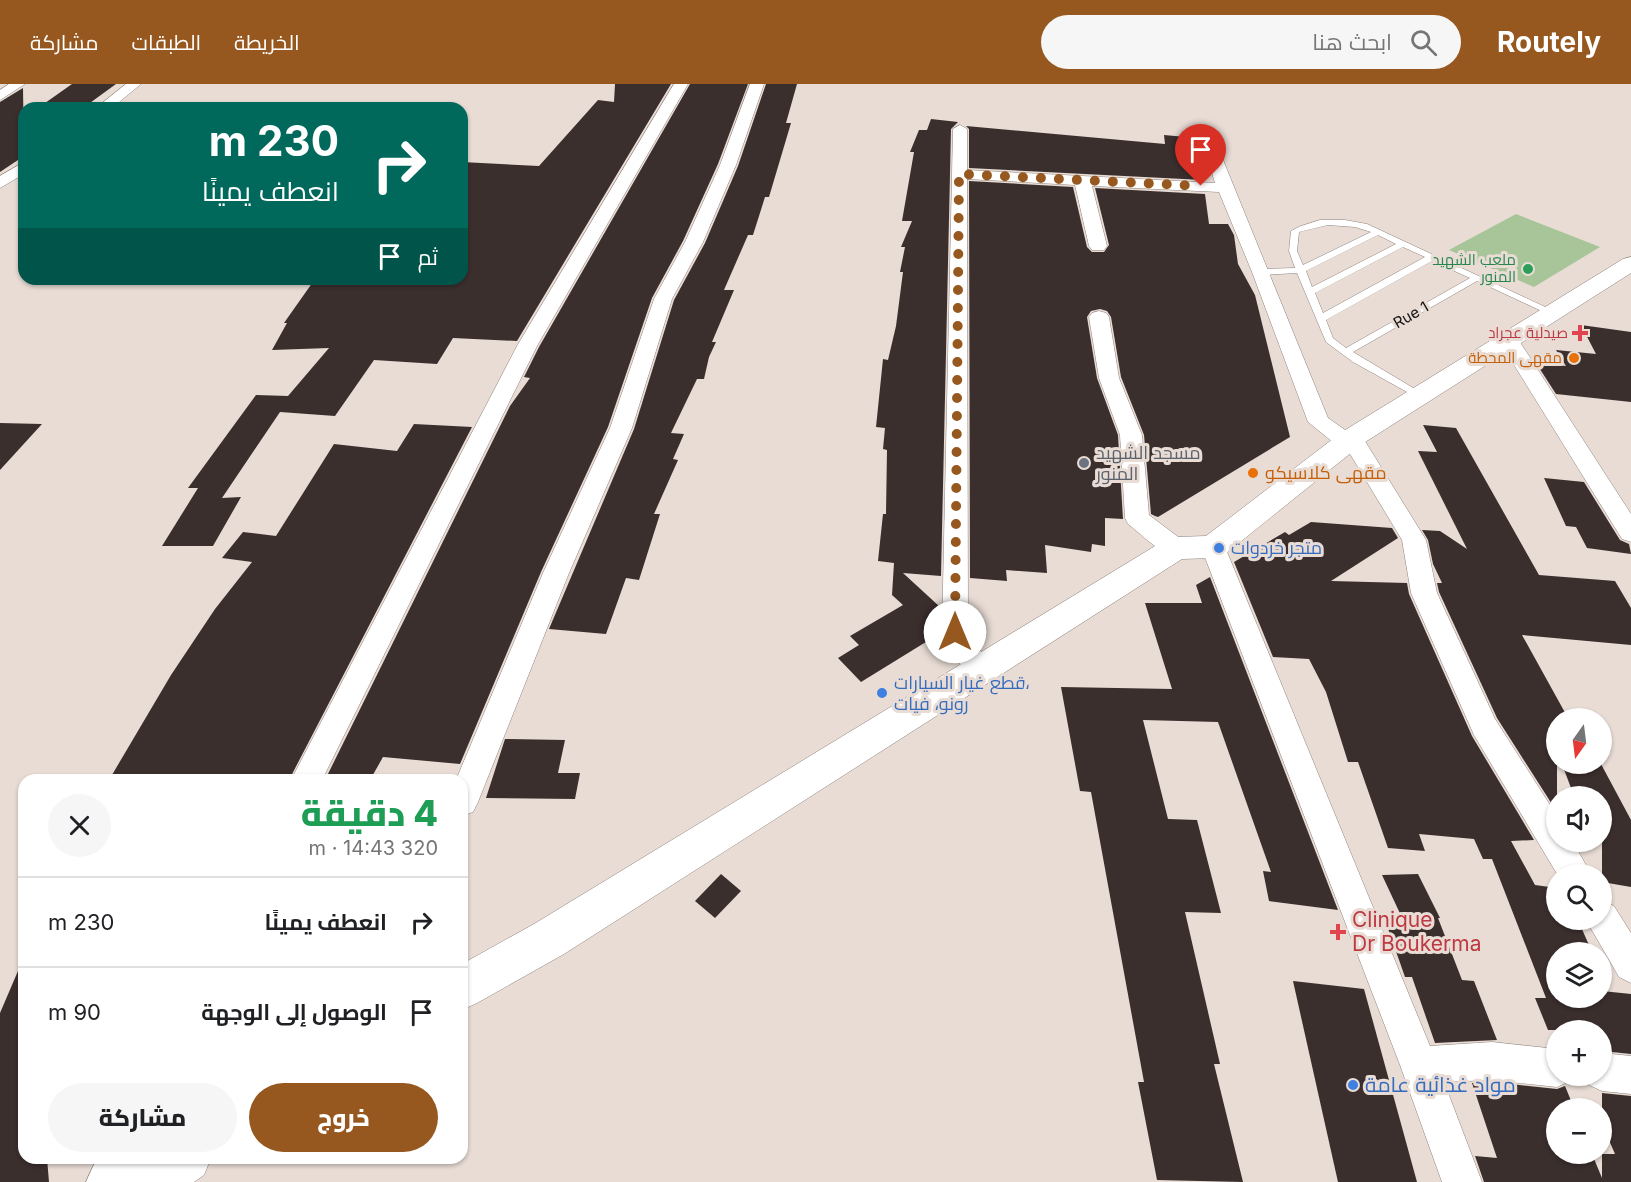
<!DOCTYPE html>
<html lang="ar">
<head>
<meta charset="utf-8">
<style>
	:root { --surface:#fff; --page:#f6f6f6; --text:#202124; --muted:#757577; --line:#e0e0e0; --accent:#96581e }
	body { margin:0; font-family:Inter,Cairo,sans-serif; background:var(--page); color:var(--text); direction:rtl; height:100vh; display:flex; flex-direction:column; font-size:22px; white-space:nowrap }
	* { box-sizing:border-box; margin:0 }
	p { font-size:20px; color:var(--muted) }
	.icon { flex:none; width:33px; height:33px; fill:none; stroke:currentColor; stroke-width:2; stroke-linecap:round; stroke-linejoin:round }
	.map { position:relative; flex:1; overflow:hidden; direction:ltr }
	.panel { position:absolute; left:18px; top:690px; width:450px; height:390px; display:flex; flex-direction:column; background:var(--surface); border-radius:18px; box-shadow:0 2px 4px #0004; direction:rtl }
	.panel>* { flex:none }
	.guide { position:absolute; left:18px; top:18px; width:450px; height:183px; border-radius:18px; box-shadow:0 2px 4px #0004; direction:rtl; background:#00695c; color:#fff; overflow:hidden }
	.needle { width:39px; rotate:194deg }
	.tools { position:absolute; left:1546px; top:624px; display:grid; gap:12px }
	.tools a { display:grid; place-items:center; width:66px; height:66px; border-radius:50%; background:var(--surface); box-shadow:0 2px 4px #0004; font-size:30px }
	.pin { position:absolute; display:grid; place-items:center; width:51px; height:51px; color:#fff; margin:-62px -26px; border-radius:50% 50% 50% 0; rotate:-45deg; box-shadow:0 0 6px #0007 }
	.pin .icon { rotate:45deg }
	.me { position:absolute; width:66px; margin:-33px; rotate:0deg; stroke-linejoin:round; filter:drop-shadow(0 0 4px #0008) }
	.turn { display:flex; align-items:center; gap:21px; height:126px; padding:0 30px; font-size:27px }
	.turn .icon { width:78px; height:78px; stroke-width:2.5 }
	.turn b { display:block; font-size:42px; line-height:51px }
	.then { display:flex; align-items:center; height:57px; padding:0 30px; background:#0003; gap:12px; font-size:22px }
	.round { display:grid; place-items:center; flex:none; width:63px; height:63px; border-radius:32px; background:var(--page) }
	.overview { display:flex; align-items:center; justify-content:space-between; height:102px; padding:0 30px }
	h1 { font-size:36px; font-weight:800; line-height:45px; color:#1e9e55 }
	.cta { display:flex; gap:12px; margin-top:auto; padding:12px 30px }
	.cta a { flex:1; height:69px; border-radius:36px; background:var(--accent); color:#fff; font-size:24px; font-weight:800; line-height:69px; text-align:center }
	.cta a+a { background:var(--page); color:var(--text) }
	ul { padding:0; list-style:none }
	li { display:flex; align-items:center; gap:18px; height:90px; padding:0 30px; border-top:2px solid var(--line) }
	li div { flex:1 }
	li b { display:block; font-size:22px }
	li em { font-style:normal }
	header { display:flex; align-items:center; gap:36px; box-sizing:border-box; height:84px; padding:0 30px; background:var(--accent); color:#fff }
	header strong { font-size:28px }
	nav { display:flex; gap:33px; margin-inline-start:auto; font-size:21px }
	.search { width:420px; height:54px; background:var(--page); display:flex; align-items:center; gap:15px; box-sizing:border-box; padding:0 21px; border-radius:33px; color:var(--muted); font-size:22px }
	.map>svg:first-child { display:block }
	.green { fill:#a7c598 }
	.building { fill:#3b2f2e }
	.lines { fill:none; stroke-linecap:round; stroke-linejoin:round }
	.lane-casing { stroke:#8f837d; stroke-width:1 }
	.street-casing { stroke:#8f837d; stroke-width:1 }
	.primary-casing { stroke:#8f837d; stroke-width:1 }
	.lane { fill:#fff; fill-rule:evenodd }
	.street { fill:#fff; fill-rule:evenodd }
	.primary { fill:#fff; fill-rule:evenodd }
	.route { stroke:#96581e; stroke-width:10; stroke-dasharray:0 18 }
	.leisure-dot { fill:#2e9e5b; stroke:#e8dcd5; stroke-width:2 }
	.health-dot { fill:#e0444e; stroke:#e8dcd5; stroke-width:2 }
	.food-dot { fill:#e8710a; stroke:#e8dcd5; stroke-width:2 }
	.worship-dot { fill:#6b7280; stroke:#e8dcd5; stroke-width:2 }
	.shop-dot { fill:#3f7fe0; stroke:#e8dcd5; stroke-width:2 }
	.labels { text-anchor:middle; stroke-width:6; stroke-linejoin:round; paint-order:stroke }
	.far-leisure-label { font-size:15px; fill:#27864d; stroke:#e8dcd5; text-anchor:end }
	.far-street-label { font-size:15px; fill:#15110f; stroke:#e8dcd5 }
	.far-health-label { font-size:15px; fill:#be3a42; stroke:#e8dcd5; text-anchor:end }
	.far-food-label { font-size:15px; fill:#c56008; stroke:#e8dcd5; text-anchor:end }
	.worship-label { font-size:18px; fill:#5b616d; stroke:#e8dcd5; text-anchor:start }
	.food-label { font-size:18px; fill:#c56008; stroke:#e8dcd5; text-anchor:start }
	.shop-label { font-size:18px; fill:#366cbe; stroke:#e8dcd5; text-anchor:start }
	.near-health-label { font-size:21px; fill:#be3a42; stroke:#e8dcd5; text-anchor:start }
	.near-shop-label { font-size:21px; fill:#366cbe; stroke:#e8dcd5; text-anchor:start }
</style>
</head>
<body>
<header>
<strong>Routely</strong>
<div class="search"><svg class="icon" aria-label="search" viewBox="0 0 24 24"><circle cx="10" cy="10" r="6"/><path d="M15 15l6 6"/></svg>ابحث هنا</div>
<nav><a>الخريطة</a><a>الطبقات</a><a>مشاركة</a></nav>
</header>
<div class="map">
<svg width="1631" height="1098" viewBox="0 0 1631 1098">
	<rect width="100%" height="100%" fill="#e8dcd5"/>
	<polygon class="green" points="1516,130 1600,163 1534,203 1449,166"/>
	<g class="building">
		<polygon points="72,0 116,0 83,24 38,24"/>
		<polygon points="615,0 671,0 517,257 453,254 437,280 374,276 335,332 280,328 222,414 241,413 213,462 162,462 198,404 188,404 256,311 288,312 329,264 272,266 287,239 284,239 315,195 462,195 462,78 539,82 598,16 614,18"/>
		<polygon points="690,0 748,0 718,80 683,157 652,214 608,343 541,488 460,680 383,673 370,696 325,696 510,322 530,294 524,293 539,263"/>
		<polygon points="766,0 797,0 786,39 791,39 769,113 765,113 753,151 748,151 724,206 734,206 712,258 716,258 709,273 704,295 697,295 671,349 684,350 673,375 678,376 654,430 660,430 639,496 626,494 606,550 549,545 634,345 674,216 705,159 738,82"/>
		<polygon points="23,4 24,72 0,88 0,18"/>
		<polygon points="931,35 958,38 951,45 941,492 903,489 940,523 940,536 926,545 934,553 861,598 838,574 859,561 850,552 903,521 892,511 894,479 878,477 883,430 886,430 887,366 883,365 885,344 876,343 883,275 888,276 896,242 903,188 900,188 905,163 901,163 912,137 902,137 914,68 910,68 919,46 927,46"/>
		<polygon points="966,42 1165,60 1164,51 1197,54 1203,96 969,84 969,45"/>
		<polygon points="969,97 1073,103 1087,163 1092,168 1104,168 1109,161 1095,104 1205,110 1209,140 1228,140 1234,151 1238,180 1255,211 1290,353 1158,433 1155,432 1151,430 1144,351 1121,293 1111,233 1107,227 1100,225 1091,227 1087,233 1097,294 1118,351 1123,435 1105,434 1105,462 1092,460 1091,468 1045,461 1047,489 1006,486 1007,497 970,494"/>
		<polygon points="1581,241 1631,248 1631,318 1556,310 1536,279 1566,282 1556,266 1596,270"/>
		<polygon points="0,339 42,340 0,386"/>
		<polygon points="414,340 472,343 289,696 109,696 171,591 215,525 252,478 222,474 243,448 276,452 334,360 397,367"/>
		<polygon points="1423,341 1456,344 1539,491 1615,497 1631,524 1631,561 1522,551 1568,634 1557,634 1557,728 1497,634 1439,508 1437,499 1442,499 1433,480 1428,456 1422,446 1440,447 1467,465 1418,367 1437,368"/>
		<polygon points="1544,394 1584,398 1620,456 1629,460 1631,470 1587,464 1576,443 1566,442"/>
		<polygon points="1311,438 1392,444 1398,454 1331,497 1407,499 1409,510 1472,652 1534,756 1511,757 1535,801 1557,804 1557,836 1578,836 1592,868 1557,868 1557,914 1602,914 1602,907 1631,910 1631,970 1602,967 1602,946 1548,946 1535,914 1546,914 1492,775 1483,775 1474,755 1419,750 1425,767 1388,764 1358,678 1348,678 1326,608 1309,575 1273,573 1234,478 1285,448 1289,451"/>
		<polygon points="1210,493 1338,826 1269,817 1263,787 1271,788 1218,638 1143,636 1168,735 1197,736 1221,829 1185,828 1220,980 1214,980 1243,1098 1157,1096 1138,998 1144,998 1091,708 1080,707 1061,603 1172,605 1145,519 1202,519 1196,501"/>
		<polygon points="505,655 565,656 558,689 580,689 575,715 486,714"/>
		<polygon points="1562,680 1601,680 1631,736 1631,803 1602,798 1602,712 1574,712"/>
		<polygon points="721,790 741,807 715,834 695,817"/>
		<polygon points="1418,790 1440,834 1438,834 1462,896 1474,897 1497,956 1435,959 1412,893 1405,893 1385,836 1404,838 1382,791"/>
		<polygon points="24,873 24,1074 47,1074 49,1098 0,1098 0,929"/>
		<polygon points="1293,897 1364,905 1417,1098 1338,1098"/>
		<polygon points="1492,998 1557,1005 1565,1002 1574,1024 1557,1024 1557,1070 1592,1070 1602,1094 1602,1070 1615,1070 1602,1040 1602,1009 1631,1012 1631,1098 1484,1098 1475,1072 1497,1074 1472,999"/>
	</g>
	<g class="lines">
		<defs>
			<path id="lane" d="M 1320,136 L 1345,136 L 1367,140 L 1556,228 L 1548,230 L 1477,197 L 1353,268 L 1425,311 L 1424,313 L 1416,313 L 1353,278 L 1326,258 L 1297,189 L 1261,191 L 1256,188 L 1261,185 L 1295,184 L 1289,167 L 1291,147 L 1301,142 ZM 1328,141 L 1355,143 L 1371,148 L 1303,181 L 1297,167 L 1299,148 ZM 1378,151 L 1396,160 L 1312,203 L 1306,187 ZM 1403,163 L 1425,173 L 1323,229 L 1315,209 ZM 1432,177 L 1470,194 L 1346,264 L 1333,254 L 1326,236 Z"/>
			<g id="street">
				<polygon points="9,0 25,0 0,16 0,6"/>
				<polygon points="126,0 141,0 112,24 96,24"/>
				<polygon points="674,0 688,0 537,262 322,696 291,696 517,262"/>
				<polygon points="750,0 764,0 736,81 703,158 672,215 632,344 569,489 478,718 473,728 462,732 462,696 456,696 543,489 610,344 654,215 685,158 720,81"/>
				<polygon points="960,41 967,45 967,86 1215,99 1206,69 1214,64 1219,66 1328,334 1348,348 1360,349 1426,456 1437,509 1495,635 1557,732 1557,758 1573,758 1591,790 1557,790 1474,651 1411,509 1402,456 1347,365 1339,363 1308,338 1252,188 1219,108 1092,102 1107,162 1104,166 1092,166 1089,162 1075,101 967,95 968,547 993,587 989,595 979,598 969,595 942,548 953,45"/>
				<polygon points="24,78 24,90 0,104 0,92"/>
				<path d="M 1099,227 L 1106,229 L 1109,233 L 1119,294 L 1142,351 L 1149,431 L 1185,458 L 1188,464 L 1185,470 C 1164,476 1144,452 1128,440 L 1125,434 L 1120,351 L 1099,294 L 1089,233 L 1092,229 Z"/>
				<polygon points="1508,249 1515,251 1518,255 1631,430 1631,458 1622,455 1498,255 1501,251"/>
				<polygon points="1213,454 1222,457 1225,463 1430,962 1492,958 1557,965 1557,992 1573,992 1570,997 1557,1003 1492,996 1444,998 1482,1098 1442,1098 1400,981 1201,463 1204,457"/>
				<polygon points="1602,817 1614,822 1631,849 1631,899 1619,893 1586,836 1602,836"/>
				<polygon points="1602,969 1631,972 1631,1010 1602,1007 1589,1001 1585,992 1602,992"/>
				<polygon points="97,1074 138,1074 127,1098 86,1098"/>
			</g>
			<g id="primary">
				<polygon points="1631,173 1631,189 1362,360 1224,471 1213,474 1182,475 564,870 477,919 462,926 462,880 534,840 1165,456 1176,453 1206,452 1342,348 1623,175"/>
				<polygon points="143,1074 211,1074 204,1091 194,1098 126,1098 133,1080"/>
			</g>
		</defs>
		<use href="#lane" class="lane-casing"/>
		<use href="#street" class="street-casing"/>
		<use href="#primary" class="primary-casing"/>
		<use href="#lane" class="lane"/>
		<use href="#street" class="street"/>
		<use href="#primary" class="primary"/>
	</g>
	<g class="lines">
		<polyline class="route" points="955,548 959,90 1201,102"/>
	</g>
	<circle class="leisure-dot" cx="1528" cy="185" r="6"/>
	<g class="health-dot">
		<path d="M1577 240h6v6h6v6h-6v6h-6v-6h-6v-6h6z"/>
		<path d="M1335 839h6v6h6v6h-6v6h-6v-6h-6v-6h6z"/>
	</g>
	<g class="food-dot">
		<circle cx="1574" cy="274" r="6"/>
		<circle cx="1253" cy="389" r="6"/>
	</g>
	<circle class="worship-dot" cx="1084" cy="379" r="6"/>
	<g class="shop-dot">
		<circle cx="1219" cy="464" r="6"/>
		<circle cx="882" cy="609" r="6"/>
		<circle cx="1353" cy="1001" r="6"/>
	</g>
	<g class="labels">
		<g class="far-leisure-label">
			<text x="1516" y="181">ملعب الشهيد<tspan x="1516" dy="17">المنور</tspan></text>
		</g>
		<g class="far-street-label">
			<text transform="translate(1411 231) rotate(-30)" y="5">Rue 1</text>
		</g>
		<g class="far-health-label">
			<text x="1568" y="254">صيدلية عجراد</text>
		</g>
		<g class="far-food-label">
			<text x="1562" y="279">مقهى المحطة</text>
		</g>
		<g class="worship-label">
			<text x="1096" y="375">مسجد الشهيد<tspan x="1096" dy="21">المنور</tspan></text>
		</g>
		<g class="food-label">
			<text x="1265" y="395">مقهى كلاسيكو</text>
		</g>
		<g class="shop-label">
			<text x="1231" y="470">متجر خردوات</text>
			<text x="894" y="605">قطع غيار السيارات،<tspan x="894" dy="21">رونو، فيات</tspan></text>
		</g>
		<g class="near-health-label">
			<text x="1352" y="843">Clinique<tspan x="1352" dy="24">Dr Boukerma</tspan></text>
		</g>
		<g class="near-shop-label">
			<text x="1365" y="1008">مواد غذائية عامة</text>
		</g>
	</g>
</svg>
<div class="tools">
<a><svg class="needle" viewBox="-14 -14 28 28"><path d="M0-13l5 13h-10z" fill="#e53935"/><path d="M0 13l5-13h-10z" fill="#757577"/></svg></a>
<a><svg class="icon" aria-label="sound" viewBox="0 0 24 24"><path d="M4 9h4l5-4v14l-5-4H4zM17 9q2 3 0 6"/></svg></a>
<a><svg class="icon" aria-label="search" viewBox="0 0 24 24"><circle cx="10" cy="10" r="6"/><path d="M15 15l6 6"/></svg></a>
<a><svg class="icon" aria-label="layers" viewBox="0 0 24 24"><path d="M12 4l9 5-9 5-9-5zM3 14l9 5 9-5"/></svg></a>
<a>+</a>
<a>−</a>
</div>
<div class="pin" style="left:1201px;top:102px;background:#d93025"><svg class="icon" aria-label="arrive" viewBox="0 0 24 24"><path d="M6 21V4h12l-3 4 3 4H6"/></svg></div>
<svg class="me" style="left:955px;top:548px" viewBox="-20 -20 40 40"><circle r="19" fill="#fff"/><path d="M0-13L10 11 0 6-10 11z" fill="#96581e"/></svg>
<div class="guide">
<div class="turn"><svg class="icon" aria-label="right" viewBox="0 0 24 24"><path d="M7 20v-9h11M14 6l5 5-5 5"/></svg><div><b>230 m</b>انعطف يمينًا</div></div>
<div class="then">ثم<svg class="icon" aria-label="arrive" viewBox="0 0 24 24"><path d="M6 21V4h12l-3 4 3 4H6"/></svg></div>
</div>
<section class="panel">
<div class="overview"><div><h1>4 دقيقة</h1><p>320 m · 14:43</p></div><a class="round"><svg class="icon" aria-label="close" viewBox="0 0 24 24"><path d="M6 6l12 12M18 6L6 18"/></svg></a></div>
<ul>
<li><svg class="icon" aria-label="right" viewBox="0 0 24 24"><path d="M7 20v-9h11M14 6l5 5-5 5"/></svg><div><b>انعطف يمينًا</b></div><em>230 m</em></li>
<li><svg class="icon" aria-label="arrive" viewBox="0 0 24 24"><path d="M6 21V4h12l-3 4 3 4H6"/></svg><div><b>الوصول إلى الوجهة</b></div><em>90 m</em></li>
</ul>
<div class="cta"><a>خروج</a><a>مشاركة</a></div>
</section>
</div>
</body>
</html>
